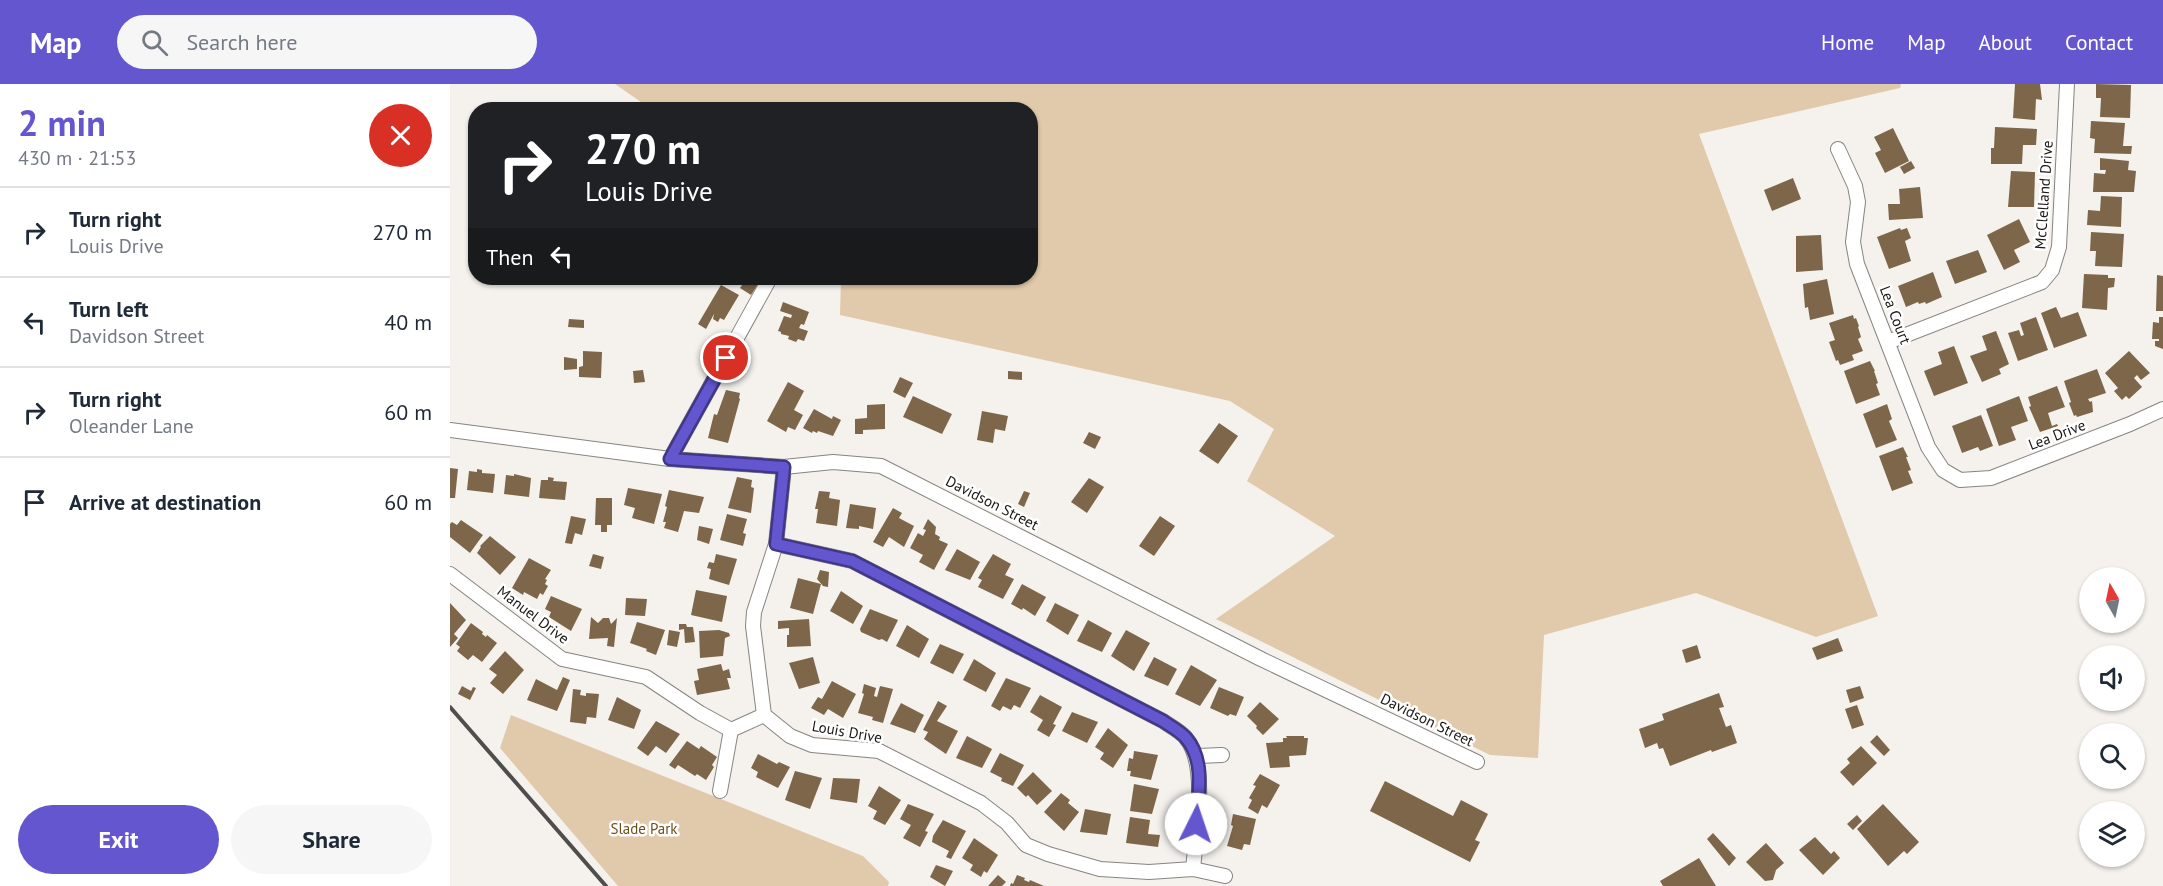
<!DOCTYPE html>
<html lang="en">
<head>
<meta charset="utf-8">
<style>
	:root { --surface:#fff; --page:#f6f6f7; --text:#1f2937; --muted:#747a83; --line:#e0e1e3; --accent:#6356cf }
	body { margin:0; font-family:"PT Sans",sans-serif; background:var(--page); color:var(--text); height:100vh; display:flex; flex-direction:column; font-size:22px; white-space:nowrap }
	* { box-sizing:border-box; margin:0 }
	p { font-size:20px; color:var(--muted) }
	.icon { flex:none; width:33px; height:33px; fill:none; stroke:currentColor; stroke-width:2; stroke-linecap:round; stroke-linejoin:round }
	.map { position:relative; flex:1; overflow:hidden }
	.sheet { display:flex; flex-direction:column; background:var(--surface); width:450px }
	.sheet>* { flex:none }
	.banner { position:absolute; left:18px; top:18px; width:570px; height:183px; border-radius:24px; box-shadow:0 2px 4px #0004; background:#202124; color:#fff; overflow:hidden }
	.needle { width:39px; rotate:351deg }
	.controls { position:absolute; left:1629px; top:483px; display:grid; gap:12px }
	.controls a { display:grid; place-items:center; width:66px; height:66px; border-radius:50%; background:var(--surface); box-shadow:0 2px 4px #0004; font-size:30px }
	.pin { position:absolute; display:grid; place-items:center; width:51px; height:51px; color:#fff; margin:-26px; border:3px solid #fff; border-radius:50%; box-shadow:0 2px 6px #0007 }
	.me { position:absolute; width:66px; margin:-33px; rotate:4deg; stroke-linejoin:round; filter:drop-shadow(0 0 4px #0008) }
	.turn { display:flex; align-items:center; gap:21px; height:126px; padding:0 18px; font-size:27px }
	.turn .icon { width:78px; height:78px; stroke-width:2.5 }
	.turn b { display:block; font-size:42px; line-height:51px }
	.then { display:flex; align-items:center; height:57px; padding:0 18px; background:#0003; gap:12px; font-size:22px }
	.round { display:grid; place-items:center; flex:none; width:63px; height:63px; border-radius:32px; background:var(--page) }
	.head { display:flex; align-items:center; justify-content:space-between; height:102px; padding:0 18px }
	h1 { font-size:36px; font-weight:800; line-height:45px; color:var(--accent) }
	.primary-button { display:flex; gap:12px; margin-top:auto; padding:12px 18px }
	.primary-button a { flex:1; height:69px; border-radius:36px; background:var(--accent); color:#fff; font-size:24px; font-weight:800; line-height:69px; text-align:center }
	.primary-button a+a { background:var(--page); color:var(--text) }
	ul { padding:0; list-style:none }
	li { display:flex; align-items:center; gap:18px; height:90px; padding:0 18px; border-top:2px solid var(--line) }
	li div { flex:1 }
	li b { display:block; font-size:22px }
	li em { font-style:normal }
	header { display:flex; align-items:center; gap:36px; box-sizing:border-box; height:84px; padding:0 30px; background:var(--accent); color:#fff }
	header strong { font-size:28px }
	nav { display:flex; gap:33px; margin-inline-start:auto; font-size:21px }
	.search { width:420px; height:54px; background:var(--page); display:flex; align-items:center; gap:15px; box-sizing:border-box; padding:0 21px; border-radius:33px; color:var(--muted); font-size:22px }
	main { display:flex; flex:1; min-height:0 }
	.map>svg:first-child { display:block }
	.green { fill:#e1c9ab }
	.building { fill:#7d6649 }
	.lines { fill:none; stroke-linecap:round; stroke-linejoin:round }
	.street-casing { stroke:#878481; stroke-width:16 }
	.street { stroke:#fff; stroke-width:14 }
	.rail { stroke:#504e4c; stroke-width:4 }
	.route-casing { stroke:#403887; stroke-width:15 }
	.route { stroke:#6356cf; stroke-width:10 }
	.labels { text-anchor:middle; stroke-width:5; stroke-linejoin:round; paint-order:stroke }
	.street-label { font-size:15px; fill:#181715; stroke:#fff }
	.park-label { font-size:15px; fill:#704d19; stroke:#fff }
</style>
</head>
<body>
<header>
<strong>Map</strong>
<div class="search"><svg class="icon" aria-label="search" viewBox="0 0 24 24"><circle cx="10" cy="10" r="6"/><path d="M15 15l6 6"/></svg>Search here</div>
<nav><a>Home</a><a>Map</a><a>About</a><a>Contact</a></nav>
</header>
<main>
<section class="sheet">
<div class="head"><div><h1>2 min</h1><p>430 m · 21:53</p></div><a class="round" style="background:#d93025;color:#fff"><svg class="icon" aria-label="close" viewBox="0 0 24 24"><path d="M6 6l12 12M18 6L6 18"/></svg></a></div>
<ul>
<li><svg class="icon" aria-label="right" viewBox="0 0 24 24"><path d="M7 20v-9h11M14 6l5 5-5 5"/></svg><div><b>Turn right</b><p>Louis Drive</p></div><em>270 m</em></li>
<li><svg class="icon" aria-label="left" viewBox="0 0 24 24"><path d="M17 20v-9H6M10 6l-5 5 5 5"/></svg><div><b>Turn left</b><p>Davidson Street</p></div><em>40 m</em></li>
<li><svg class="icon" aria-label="right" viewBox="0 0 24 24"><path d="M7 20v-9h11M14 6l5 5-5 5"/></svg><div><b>Turn right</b><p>Oleander Lane</p></div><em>60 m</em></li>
<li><svg class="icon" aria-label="arrive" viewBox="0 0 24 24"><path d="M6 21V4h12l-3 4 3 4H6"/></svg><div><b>Arrive at destination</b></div><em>60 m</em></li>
</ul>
<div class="primary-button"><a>Exit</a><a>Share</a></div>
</section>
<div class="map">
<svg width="1713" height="802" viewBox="0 0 1713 802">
	<rect width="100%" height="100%" fill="#f5f2ee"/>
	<g class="green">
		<polygon points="165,0 1451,0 1450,4 1249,50 1428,532 1366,553 1246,509 1094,551 1088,674 1040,671 766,535 885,452 797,397 824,345 780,317 390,231 391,194 580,194 580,26 201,25"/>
		<polygon points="61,631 413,772 439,798 438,802 168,802 50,664"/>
	</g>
	<g class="building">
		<polygon points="1565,0 1590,0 1592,16 1586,15 1585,36 1563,34"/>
		<polygon points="1646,0 1681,1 1680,34 1650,33 1651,14 1646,14"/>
		<polygon points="1641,37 1675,39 1673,62 1682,62 1681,70 1644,69 1645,55 1640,54"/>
		<polygon points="1545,43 1587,45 1586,61 1573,61 1572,80 1541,80 1541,64 1544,64"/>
		<polygon points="1443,44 1459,77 1435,89 1425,69 1431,66 1424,53"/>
		<polygon points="1650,74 1679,77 1678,86 1686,87 1684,108 1643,108 1644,89 1655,90 1656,86 1650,86"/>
		<polygon points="1461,77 1465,84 1454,90 1450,83"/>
		<polygon points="1561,87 1585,88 1584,123 1558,123"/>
		<polygon points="1343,94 1351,115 1322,127 1314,106"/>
		<polygon points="1470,103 1473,134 1439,136 1438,120 1450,120 1449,105"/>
		<polygon points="1651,112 1672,113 1671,143 1637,141 1638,126 1650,127"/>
		<polygon points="1569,135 1580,158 1564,166 1570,178 1554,186 1537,151"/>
		<polygon points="1450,144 1451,146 1457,144 1461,154 1455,157 1461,177 1439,185 1427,153"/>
		<polygon points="1641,148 1674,150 1672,183 1645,182 1646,167 1640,167"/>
		<polygon points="1371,151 1373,186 1346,188 1346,152"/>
		<polygon points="1528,166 1537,188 1505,200 1496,177"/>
		<polygon points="1483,188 1492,213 1476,220 1475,218 1469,220 1468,218 1456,223 1448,202"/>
		<polygon points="1634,190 1658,191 1658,194 1665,194 1664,203 1658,204 1657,226 1632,224"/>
		<polygon points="1707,191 1713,192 1713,227 1706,227"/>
		<polygon points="297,194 305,194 310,197 301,211 290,204"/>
		<polygon points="1377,195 1384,230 1360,236 1358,223 1355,224 1353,200"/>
		<polygon points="271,201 289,211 274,236 270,234 268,238 263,235 264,230 256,245 248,240"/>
		<polygon points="333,218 359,228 354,241 351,240 349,244 358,247 354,257 348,255 346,258 338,255 339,252 331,250 331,248 328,247 334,232 341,234 342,231 330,227"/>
		<polygon points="1606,223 1611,234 1628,228 1637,252 1604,264 1591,229"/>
		<polygon points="1403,231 1404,235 1406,234 1409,242 1408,243 1411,253 1408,255 1413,267 1402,271 1404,276 1390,281 1388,276 1386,277 1379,258 1385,256 1379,239"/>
		<polygon points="1586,233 1598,266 1568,277 1558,249 1569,246 1571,252 1574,251 1570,239"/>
		<polygon points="1709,233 1713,233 1713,265 1705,262 1705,257 1709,257 1709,255 1702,255 1703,238 1709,239"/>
		<polygon points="119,235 134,236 134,244 118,243"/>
		<polygon points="1546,247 1559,280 1549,285 1551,290 1532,298 1520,272 1537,266 1532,252"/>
		<polygon points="1504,262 1518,299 1484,312 1474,287 1492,280 1488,268"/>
		<polygon points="133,267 152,268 151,294 129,293 129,283 133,282"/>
		<polygon points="1679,267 1700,289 1691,296 1687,291 1684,294 1692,303 1679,315 1676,312 1672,316 1664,307 1668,304 1655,289"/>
		<polygon points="114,273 127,275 127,285 114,286"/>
		<polygon points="1420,277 1425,287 1424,287 1428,299 1426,300 1430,311 1406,320 1394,287"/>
		<polygon points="1647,285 1656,309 1638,315 1640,318 1642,317 1643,328 1627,333 1626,331 1624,332 1619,319 1621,318 1614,297"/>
		<polygon points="193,286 195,298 184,299 183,287"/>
		<polygon points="558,287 572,288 572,296 558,295"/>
		<polygon points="450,293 463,299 455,314 443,308"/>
		<polygon points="338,298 354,307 344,326 353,331 345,346 338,343 336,348 317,337"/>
		<polygon points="1607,302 1615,323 1598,329 1602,342 1607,340 1608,342 1590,348 1579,323 1581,322 1578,313"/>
		<polygon points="276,306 290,309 289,314 290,315 278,359 258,354 264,330 267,331"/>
		<polygon points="463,312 502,330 492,350 453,333"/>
		<polygon points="1569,312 1578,337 1561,343 1566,356 1549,362 1536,325"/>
		<polygon points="435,320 435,345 413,346 413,350 405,350 405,335 417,334 417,321"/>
		<polygon points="1437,320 1442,335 1439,337 1447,356 1426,364 1413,330"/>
		<polygon points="364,325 382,335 383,332 391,336 383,352 368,347 367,349 363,347 362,349 353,344"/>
		<polygon points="532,327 558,332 555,347 545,345 543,359 527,356"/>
		<polygon points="1531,331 1543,362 1530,367 1528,363 1512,369 1502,342"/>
		<polygon points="769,339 788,352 768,380 749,367"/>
		<polygon points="639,348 651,353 645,365 633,359"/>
		<polygon points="1453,363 1458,373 1456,373 1461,386 1458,387 1463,399 1442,407 1429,372"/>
		<polygon points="0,384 8,385 5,414 0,414"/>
		<polygon points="27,385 32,386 32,389 45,390 43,409 17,406 19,387 27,388"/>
		<polygon points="64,390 81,394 79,413 54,410 56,391 64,392"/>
		<polygon points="98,393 104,394 103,397 117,398 115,416 89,414 91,396 98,396"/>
		<polygon points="287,393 302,396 301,403 304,404 301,429 278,424"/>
		<polygon points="639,394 654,403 637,429 621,418"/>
		<polygon points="178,404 212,410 204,440 182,434 185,424 174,421"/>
		<polygon points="219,406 254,413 249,429 234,427 228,448 214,444 216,438 213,438 217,423 215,422"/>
		<polygon points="369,407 380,408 379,414 390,416 387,442 366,439 368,425 365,425"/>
		<polygon points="574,407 580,409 574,423 568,420"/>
		<polygon points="146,414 162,414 162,441 157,441 157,448 151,448 151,441 145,441"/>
		<polygon points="400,420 426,424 423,445 409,442 409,445 396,444"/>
		<polygon points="443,424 452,429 449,434 464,442 454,463 439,453 433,463 423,458"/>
		<polygon points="277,430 297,435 293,449 296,450 293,462 270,456"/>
		<polygon points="121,432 136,435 132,451 125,449 122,460 115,459"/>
		<polygon points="710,432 725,442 704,472 689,462"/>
		<polygon points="478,435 486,443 485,450 490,453 489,456 498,460 484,486 469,478 473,471 460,464 468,449 473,452 476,446 473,445"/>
		<polygon points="11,436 33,451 20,469 0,453 0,440 2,438 7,441"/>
		<polygon points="249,442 263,445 259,460 247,456"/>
		<polygon points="40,452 66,473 50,491 27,469 31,463 30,462"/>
		<polygon points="507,465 530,478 520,496 495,486"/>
		<polygon points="143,470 154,473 151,485 139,482"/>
		<polygon points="266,470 287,475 279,501 259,495 261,485 257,484 259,478 264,479"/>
		<polygon points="543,470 561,480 555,491 564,495 553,515 528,503 532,496 528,494"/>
		<polygon points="79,474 101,486 95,495 97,496 95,500 98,502 93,511 90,509 87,515 74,508 73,511 62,504"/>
		<polygon points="370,486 379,488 378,503 373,502 367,495"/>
		<polygon points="348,494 371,500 363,530 340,524"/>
		<polygon points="572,500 596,513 585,532 573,524 572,526 561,520"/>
		<polygon points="246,506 277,512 272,538 241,531"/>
		<polygon points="391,507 413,522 403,540 380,527"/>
		<polygon points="101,512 132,525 121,547 99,533 101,528 95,525"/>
		<polygon points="176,514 197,515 195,532 175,531"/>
		<polygon points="0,519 16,536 4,550 8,554 0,563"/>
		<polygon points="605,519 629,531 618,551 596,537"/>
		<polygon points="420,525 448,536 437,558 432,555 429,556 411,548 410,545"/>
		<polygon points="141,533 148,539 153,534 159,534 161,540 167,534 164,563 157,562 158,554 139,555"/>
		<polygon points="359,535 361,562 337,563 337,551 339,551 339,544 328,545 328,537"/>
		<polygon points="638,536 662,549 652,568 627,557"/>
		<polygon points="187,538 215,546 206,571 196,567 197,565 180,559"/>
		<polygon points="21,539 33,548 32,550 36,553 37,551 47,559 32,578 23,571 18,576 7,567 10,563 6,560"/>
		<polygon points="229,540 236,540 237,543 243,543 245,558 235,559 234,545 229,546"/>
		<polygon points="457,541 479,555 469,574 446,562"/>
		<polygon points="219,546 230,548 227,563 217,561"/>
		<polygon points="269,546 279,549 280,552 275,554 273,572 250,574 249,547"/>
		<polygon points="676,546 700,559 684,587 661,572"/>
		<polygon points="1388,554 1393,567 1367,576 1362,564"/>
		<polygon points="490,560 514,570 503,590 480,579"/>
		<polygon points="1247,561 1251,574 1236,579 1232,566"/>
		<polygon points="55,567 74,586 53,610 40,599 47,591 39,585"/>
		<polygon points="363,573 370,599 349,605 339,579"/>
		<polygon points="704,573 727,585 718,602 694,592"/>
		<polygon points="524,575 546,589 536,608 513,596"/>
		<polygon points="271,580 273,587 279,585 281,594 277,594 280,605 247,611 244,597 249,596 247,585"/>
		<polygon points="741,581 767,596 750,622 725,610"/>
		<polygon points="113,593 120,596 107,627 77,616 86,595 107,606"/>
		<polygon points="556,594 581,604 570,624 564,621 561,626 553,622 550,627 541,622"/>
		<polygon points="382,597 406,610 393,634 378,625 374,631 361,624 368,613 372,615"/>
		<polygon points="414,600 426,604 424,612 427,613 430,602 443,605 433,639 422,636 423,633 408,629 414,610 412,609"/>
		<polygon points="12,602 21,607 23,603 26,604 20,616 8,610"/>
		<polygon points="1410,602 1414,614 1400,619 1396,606"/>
		<polygon points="769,603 794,613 786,632 780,630 778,632 760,624"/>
		<polygon points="123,605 131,606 130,611 136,612 136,609 149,610 146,634 137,633 136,640 120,638"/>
		<polygon points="1269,609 1274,623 1269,624 1276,643 1281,641 1287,659 1262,668 1261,666 1220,682 1213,664 1209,665 1207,659 1195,664 1189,645 1214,636 1212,630"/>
		<polygon points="590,611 612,623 603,640 606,641 599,653 587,646 593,636 580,628"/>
		<polygon points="167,613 191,626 184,645 158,636"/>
		<polygon points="488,617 497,622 487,637 508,647 496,670 474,655 478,648 473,646"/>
		<polygon points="810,618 829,635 813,651 806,644 807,642 797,632"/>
		<polygon points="451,619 474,631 465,649 440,640"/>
		<polygon points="1407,621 1414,641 1402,645 1395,625"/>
		<polygon points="622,628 648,638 637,659 612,647"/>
		<polygon points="206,637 230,650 216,669 206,662 198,672 187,664"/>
		<polygon points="658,644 678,661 663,684 650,675 654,669 645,663"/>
		<polygon points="1427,651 1440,666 1434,672 1420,658"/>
		<polygon points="517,652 542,665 532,684 506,674"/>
		<polygon points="836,652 854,652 854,654 858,654 856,671 839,672 840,683 820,684 816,659 833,658 833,654 837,654"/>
		<polygon points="237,657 249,665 251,662 267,673 262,681 264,683 256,696 247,690 245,692 228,681 225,685 219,681"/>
		<polygon points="1411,662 1427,679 1403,702 1390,688 1400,679 1397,675"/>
		<polygon points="684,667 708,671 701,696 680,692 681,687 677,687 679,674 683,675"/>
		<polygon points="550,669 574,681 563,702 551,697 552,694 540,688"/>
		<polygon points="308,670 327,680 329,678 340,683 328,704 306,693 308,688 301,684"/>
		<polygon points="345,687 372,694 360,725 335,716"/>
		<polygon points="583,688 602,707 587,721 578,711 576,713 567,704"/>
		<polygon points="810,690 830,701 817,724 812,721 808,730 798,724 802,716 799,714 806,702 803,701"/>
		<polygon points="383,694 410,695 407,719 380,715"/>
		<polygon points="935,697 1003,732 1011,716 1038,730 1025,756 1030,758 1020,778 920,727"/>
		<polygon points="684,700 709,705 702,730 680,727"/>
		<polygon points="429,702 451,716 435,741 423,735 427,727 418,722"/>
		<polygon points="611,709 620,716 618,719 629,728 614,747 594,728"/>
		<polygon points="458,720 484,730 475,747 478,748 470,763 453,754 461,741 450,735"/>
		<polygon points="1433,720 1469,758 1457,770 1454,767 1438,782 1407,745"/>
		<polygon points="635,725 661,730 657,751 630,748"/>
		<polygon points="783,730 806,735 800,761 794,760 792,766 777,762 783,742 781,741"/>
		<polygon points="1407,731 1412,737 1403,746 1397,740"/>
		<polygon points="680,733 700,736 698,750 710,751 708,763 676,759"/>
		<polygon points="493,736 516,747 501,775 496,773 499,767 482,758 483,752"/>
		<polygon points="1263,749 1286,774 1279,782 1257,755"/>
		<polygon points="1365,753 1381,770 1384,767 1390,774 1373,791 1349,766"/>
		<polygon points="524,754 548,771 537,789 534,787 531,793 520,786 523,781 512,774"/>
		<polygon points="1316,759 1334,779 1326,786 1323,796 1315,797 1296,778"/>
		<polygon points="1249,774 1266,802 1213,802 1210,797"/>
		<polygon points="486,781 503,787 495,802 480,793"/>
		<polygon points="548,791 556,798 552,802 538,802"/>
		<polygon points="567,791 575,794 574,796 579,798 580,796 594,802 560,802 561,799 563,800"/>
	</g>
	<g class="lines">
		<defs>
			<g id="street">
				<polyline points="1388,65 1405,102 1408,118 1403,158 1407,180 1478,363 1493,386 1510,396 1541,394 1680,340 1713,325"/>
				<polyline points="1438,258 1592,198 1602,186 1609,163 1617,0"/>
				<polyline points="0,346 220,375 334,383 383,378 431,382 811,575 1027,678"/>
				<polyline points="220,375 320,194"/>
				<polyline points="334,383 326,460 304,528 303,542 314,631 340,652 362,661 429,667 531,719 557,739 576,761 598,770 650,785 699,788 743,785 775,792"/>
				<path d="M 326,460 L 402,477 L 713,637 C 720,642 730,647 735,653 C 759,679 746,751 743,785"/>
				<polyline points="0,490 112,575 196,593 250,629 281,646 314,631"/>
				<polyline points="747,672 772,671"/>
				<polyline points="270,707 281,646"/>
			</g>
		</defs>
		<use href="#street" class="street-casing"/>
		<use href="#street" class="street"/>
		<polyline class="rail" points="0,623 156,802"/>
	</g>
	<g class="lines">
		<defs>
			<path id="route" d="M 276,274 L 220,375 L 334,383 L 326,460 L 402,477 L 713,637 C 720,642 730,647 736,654 C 756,677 748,712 746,740"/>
		</defs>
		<use href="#route" class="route-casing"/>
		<use href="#route" class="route"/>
	</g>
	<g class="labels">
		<g class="street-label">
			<text transform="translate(1594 111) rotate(-86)" y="5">McClelland Drive</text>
			<text transform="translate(1445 231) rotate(69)" y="5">Lea Court</text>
			<text transform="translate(1607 351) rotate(-21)" y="5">Lea Drive</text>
			<text transform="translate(542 419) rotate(27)" y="5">Davidson Street</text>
			<text transform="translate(83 531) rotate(37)" y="5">Manuel Drive</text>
			<text transform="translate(977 636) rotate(26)" y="5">Davidson Street</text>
			<text transform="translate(397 648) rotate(10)" y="5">Louis Drive</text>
		</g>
		<g class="park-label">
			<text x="194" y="750">Slade Park</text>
		</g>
	</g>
</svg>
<div class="controls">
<a><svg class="needle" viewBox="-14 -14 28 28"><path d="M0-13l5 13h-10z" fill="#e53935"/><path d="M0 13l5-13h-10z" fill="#747a83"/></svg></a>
<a><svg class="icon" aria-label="sound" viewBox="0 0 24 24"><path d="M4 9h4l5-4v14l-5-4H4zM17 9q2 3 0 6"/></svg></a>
<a><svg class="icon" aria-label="search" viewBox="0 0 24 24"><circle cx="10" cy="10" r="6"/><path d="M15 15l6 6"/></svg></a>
<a><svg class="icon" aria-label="layers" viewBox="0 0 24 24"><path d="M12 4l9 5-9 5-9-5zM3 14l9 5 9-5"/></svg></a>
</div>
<div class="pin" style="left:276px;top:274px;background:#d93025"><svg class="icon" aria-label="arrive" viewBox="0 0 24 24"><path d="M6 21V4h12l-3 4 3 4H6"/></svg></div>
<svg class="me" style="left:746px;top:740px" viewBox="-20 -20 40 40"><circle r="19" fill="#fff"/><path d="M0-13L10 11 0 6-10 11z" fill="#6356cf"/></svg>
<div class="banner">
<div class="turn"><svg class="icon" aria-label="right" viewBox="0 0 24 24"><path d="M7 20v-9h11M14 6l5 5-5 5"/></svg><div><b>270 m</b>Louis Drive</div></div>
<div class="then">Then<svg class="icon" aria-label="left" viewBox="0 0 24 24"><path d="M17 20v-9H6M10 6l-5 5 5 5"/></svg></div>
</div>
</div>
</main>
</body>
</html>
